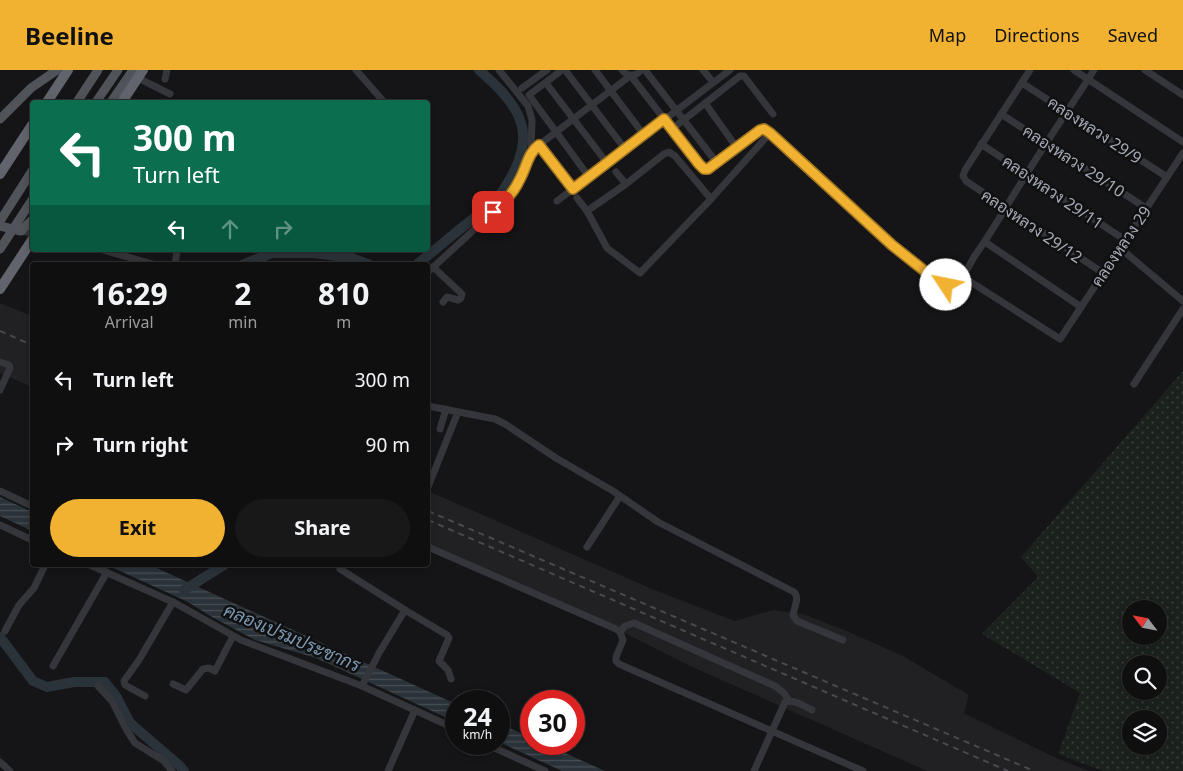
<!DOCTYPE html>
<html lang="en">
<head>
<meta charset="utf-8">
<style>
	:root { --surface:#100f10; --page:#191819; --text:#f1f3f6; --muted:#9c9c9f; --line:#302f30; --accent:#f2b231 }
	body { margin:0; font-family:"Noto Sans",Sarabun,sans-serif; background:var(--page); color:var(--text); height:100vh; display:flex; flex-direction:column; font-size:19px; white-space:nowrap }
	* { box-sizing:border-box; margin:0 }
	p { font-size:16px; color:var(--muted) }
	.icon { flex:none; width:28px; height:28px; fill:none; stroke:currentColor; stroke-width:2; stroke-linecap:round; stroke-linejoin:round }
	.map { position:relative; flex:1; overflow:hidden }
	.panel { position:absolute; left:30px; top:192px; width:400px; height:305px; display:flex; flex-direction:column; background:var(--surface); border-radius:5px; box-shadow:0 2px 8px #0003,0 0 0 1px var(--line) }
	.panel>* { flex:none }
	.banner { position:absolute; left:30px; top:30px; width:400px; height:152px; border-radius:5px; box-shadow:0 2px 8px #0003,0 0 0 1px var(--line); background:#0b6e4f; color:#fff; overflow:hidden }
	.needle { width:32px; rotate:302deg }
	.fabs { position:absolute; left:1122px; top:530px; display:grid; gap:10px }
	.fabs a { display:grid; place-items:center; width:45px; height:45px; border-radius:50%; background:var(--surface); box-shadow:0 2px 8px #0003,0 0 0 1px var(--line); font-size:25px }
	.speed { position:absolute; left:445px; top:620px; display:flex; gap:10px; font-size:25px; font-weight:700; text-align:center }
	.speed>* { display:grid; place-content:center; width:65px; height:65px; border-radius:50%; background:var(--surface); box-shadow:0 2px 8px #0003,0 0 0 1px var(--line); line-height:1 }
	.speed small { font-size:12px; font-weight:400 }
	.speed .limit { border:8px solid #d22; background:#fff; color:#111 }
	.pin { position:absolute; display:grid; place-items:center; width:42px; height:42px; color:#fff; margin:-21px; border-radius:10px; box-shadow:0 2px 8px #0006 }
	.me { position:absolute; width:55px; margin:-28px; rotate:304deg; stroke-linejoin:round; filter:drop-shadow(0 0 4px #0008) }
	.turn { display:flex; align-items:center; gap:18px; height:105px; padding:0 20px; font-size:22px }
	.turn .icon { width:65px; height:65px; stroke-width:2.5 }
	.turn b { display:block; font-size:35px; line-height:42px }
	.lanes { display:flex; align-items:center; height:48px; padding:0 20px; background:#0003; justify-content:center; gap:25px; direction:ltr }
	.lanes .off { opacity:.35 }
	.eta { display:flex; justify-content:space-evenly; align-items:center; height:85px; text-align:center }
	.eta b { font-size:30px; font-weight:700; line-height:35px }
	.primary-button { display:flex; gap:10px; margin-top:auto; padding:10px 20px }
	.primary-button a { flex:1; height:58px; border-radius:30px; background:var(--accent); color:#111; font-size:20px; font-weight:700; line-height:58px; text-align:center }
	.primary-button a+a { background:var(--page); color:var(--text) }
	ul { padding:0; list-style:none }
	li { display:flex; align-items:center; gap:15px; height:65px; padding:0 20px }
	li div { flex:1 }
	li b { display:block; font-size:19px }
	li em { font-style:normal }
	header { display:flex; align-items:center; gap:30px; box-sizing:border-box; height:70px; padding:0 25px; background:var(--accent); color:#111 }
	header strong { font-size:24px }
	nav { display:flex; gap:28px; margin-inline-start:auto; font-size:18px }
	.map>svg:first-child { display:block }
	.built { fill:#212023 }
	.grass { fill:url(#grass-dots); fill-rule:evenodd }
	.water { fill:url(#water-rules) }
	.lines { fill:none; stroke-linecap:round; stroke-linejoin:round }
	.river { stroke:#2b333a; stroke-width:10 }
	.minor { stroke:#35363b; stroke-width:7 }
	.major { stroke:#51535a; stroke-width:9 }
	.highway { stroke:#61646c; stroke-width:10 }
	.rail { stroke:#484a50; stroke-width:2; stroke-dasharray:6 5; stroke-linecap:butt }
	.major-bridge { stroke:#51535a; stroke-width:9 }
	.route-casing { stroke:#9d7420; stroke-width:12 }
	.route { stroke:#f2b231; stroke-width:9 }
	.labels { text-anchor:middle; stroke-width:5; stroke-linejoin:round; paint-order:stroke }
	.street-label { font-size:16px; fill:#a6abb7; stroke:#101011 }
	.water-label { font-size:18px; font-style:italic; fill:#7d99b2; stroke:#101011 }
</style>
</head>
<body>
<header>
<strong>Beeline</strong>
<nav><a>Map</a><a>Directions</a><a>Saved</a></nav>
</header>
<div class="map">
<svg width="1183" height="701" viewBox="0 0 1183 701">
	<defs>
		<pattern id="grass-dots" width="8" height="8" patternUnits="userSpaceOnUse" patternTransform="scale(1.25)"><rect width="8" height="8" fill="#1b211c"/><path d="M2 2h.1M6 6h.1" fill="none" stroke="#393f3b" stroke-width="1.8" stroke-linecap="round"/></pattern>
		<pattern id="water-rules" width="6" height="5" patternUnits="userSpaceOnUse" patternTransform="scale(1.25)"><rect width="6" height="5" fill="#2b333a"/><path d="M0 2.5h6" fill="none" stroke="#474e54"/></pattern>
	</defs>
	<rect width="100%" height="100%" fill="#151416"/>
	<g class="built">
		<polygon points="0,233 32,246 32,317 0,303"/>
		<polygon points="428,421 652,519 735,551 773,540 803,544 849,562 903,586 969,625 964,643 1054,687 1089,701 927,701 690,596 575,538 428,476"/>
	</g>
	<path class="grass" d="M 1183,301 L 1183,701 L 1103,701 L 1058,684 L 1080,623 L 982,564 L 1038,507 L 1021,487 ZM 1131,539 L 1159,539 L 1159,566 L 1131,566 ZM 1131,594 L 1159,594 L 1159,621 L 1131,621 ZM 1131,649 L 1159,649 L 1159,676 L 1131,676 Z"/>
	<g class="water">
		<polygon points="0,427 32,442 32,461 0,446"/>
		<polygon points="107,495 150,495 456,634 456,652 316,588 255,570 212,547 188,532"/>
		<polygon points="499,653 531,668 531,674 545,674 605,701 562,701 499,672"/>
	</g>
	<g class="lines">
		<g class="river">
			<polyline points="242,195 272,183 315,183 352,188 370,195"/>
			<path d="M 416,195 C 434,181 451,166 469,152 C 479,144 490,136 498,127 C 513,108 529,77 521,53 C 515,32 495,14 479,0"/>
			<polyline points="184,520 224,495"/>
			<polyline points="0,567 33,611 47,617 74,612 105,612 116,626 130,653 180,696 184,701"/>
		</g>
		<g class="minor">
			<polyline points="356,0 384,32"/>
			<polyline points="562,0 529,25 589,107"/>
			<polyline points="565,0 625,79"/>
			<polyline points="595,0 644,65"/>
			<path d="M 622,0 C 627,7 636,7 641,0"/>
			<polyline points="645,0 717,93"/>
			<polyline points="703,0 713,12"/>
			<polyline points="1030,0 965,100 963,106 966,111 1103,203"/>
			<polyline points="1074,0 1183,72"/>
			<polyline points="1145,0 1183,25"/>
			<path d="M 631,6 L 699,94 L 704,99 L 708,99 L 760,60 L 764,59 L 770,63 C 793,84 930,217 951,216 C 963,215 969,193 976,184 C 994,159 1009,131 1026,105 C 1048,69 1072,35 1094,0"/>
			<polyline points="138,8 170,24"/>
			<polyline points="165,9 167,0"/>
			<polyline points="546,13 607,93"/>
			<polyline points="1022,13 1167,107"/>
			<polyline points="522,18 547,0"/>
			<polyline points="705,33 737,78"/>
			<polyline points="1001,44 1146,138"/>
			<polyline points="672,59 740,6 744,6 773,44"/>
			<polyline points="981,74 1125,170"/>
			<polyline points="539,75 573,119"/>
			<polyline points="531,81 630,6"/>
			<polyline points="616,102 626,114 664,84 669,82 675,86 711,129 640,203 607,178 587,141 626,114"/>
			<polyline points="577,128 587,141"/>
			<polyline points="711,129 770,63"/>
			<polyline points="557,131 730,0"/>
			<polyline points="21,161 32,163"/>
			<polyline points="985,172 1081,237"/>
			<polyline points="1120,178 1183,231"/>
			<polyline points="103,180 156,195"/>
			<polyline points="175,195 177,180"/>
			<polyline points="433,197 462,224 461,228 458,230 447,227 443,232"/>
			<polyline points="428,202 502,134 519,111 527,95 531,81 532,50 528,36 499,0"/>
			<polyline points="963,207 1060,269 1183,83"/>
			<polyline points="0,292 9,295 10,298 0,320"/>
			<polyline points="1134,314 1183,239"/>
			<path d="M 428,336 L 495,349 L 505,354 L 556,388 L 613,421 L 658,452 L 794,522 C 800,528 794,537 793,545 L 797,551 L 843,570"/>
			<polyline points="440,359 446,339"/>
			<polyline points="428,417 458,342"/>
			<polyline points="0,421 32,436"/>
			<polyline points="0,455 32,470"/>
			<polyline points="428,477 616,559 620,562 623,570 616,587 616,591 619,594 863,701"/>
			<polyline points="587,477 620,426"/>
			<polyline points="90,495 175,533 241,570 362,616 456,659"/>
			<polyline points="343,495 340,499 405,540 379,583"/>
			<polyline points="405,540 447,565 449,568 439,591 448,600 451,609"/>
			<polyline points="5,561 19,535 34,518 45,495"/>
			<polyline points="620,562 625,556 634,553 775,616 784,623 789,631"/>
			<polyline points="53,596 107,502"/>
			<polyline points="173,614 186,620 203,599 209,598 215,601 233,566"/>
			<polyline points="98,616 112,631 126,659 135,673 164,691 172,701"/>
			<polyline points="362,616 378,585"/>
			<polyline points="145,626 125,615 124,611 139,590 173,532"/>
			<polyline points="486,674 545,701"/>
			<polyline points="0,692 10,701"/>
			<polyline points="388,701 415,640"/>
			<path d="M 754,701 L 785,632 C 794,629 804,636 812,640"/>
		</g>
		<g class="major">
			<polyline points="77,32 98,0"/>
			<polyline points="96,32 118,0"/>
			<polyline points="111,32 133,0"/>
			<polyline points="0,49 31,18 57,0"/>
			<polyline points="0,151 32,101"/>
			<polyline points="0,156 21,161 32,150"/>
		</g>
		<g class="highway">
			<polyline points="47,32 68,0"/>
			<polyline points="122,32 143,0"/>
			<polyline points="0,104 32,55"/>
			<polyline points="0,219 32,170"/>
		</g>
		<g class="rail">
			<polyline points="0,261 32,275"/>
			<polyline points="428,441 1034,701"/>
			<polyline points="428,450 1008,701"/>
		</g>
		<polyline class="major-bridge" points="0,179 32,130"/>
	</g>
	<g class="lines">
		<defs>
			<path id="route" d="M 493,142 C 504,133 514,122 520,109 C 527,96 528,83 539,75 L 573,119 L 664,49 L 699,94 L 704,99 L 708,99 L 760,60 L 764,59 L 770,63 L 892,175 L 936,210 L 946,215"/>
		</defs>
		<use href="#route" class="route-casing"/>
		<use href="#route" class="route"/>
	</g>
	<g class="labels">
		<g class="street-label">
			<text transform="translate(1095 60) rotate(33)" y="6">คลองหลวง 29/9</text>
			<text transform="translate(1074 91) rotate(33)" y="6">คลองหลวง 29/10</text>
			<text transform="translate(1053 122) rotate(34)" y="6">คลองหลวง 29/11</text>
			<text transform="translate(1032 156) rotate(34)" y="6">คลองหลวง 29/12</text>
			<text transform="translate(1121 176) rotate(-56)" y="6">คลองหลวง 29</text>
		</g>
		<g class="water-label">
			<text transform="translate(292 568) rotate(23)" y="6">คลองเปรมประชากร</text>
		</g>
	</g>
</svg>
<div class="fabs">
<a><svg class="needle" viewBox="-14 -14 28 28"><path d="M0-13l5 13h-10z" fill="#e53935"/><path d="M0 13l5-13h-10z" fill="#9c9c9f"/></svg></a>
<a><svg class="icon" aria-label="search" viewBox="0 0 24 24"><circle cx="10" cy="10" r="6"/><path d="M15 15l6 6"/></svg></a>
<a><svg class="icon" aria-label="layers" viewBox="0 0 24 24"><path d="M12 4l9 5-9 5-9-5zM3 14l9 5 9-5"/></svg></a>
</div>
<div class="speed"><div>24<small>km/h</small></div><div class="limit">30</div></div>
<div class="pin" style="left:493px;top:142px;background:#d93025"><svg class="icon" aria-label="arrive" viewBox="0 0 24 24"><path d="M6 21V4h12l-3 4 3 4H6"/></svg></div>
<svg class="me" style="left:946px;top:215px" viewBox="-20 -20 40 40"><circle r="19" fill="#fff"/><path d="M0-13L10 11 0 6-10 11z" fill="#f2b231"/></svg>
<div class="banner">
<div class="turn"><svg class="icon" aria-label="left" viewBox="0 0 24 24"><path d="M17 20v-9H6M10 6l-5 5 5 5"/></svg><div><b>300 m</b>Turn left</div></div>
<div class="lanes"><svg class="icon" aria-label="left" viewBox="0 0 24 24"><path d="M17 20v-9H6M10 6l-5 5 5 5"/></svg><svg class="icon off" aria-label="ahead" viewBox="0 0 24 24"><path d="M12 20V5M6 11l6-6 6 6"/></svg><svg class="icon off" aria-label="right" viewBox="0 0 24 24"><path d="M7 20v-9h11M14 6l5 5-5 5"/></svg></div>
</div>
<section class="panel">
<div class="eta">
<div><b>16:29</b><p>Arrival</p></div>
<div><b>2</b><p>min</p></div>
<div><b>810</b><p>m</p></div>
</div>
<ul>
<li><svg class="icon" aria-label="left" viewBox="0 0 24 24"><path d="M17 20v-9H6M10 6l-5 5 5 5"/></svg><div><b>Turn left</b></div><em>300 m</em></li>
<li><svg class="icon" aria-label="right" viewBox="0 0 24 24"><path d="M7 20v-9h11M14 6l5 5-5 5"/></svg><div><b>Turn right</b></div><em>90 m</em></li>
</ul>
<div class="primary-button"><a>Exit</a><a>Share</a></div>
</section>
</div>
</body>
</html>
